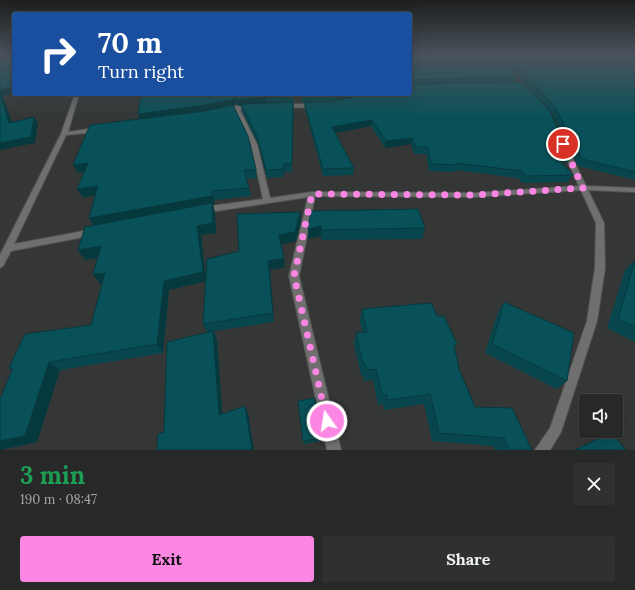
<!DOCTYPE html>
<html lang="en">
<head>
<meta charset="utf-8">
<style>
	:root { --surface:#272928; --page:#2f3130; --text:#f1f3f6; --muted:#a4a6a8; --line:#434545; --accent:#fc86e3 }
	body { margin:0; font-family:Lora,serif; background:var(--page); color:var(--text); height:100vh; display:flex; flex-direction:column; font-size:15px; white-space:nowrap }
	* { box-sizing:border-box; margin:0 }
	p { font-size:13px; color:var(--muted) }
	.icon { flex:none; width:22px; height:22px; fill:none; stroke:currentColor; stroke-width:2; stroke-linecap:round; stroke-linejoin:round }
	.map { position:relative; height:450px; overflow:hidden }
	.drawer { display:flex; flex-direction:column; background:var(--surface); flex:1 }
	.drawer>* { flex:none }
	.banner { position:absolute; left:12px; top:12px; width:400px; height:84px; border-radius:4px; box-shadow:0 4px 16px #0002,0 0 0 1px var(--line); background:#1a4fa0; color:#fff; overflow:hidden }
	.controls { position:absolute; left:579px; top:394px; display:grid; gap:8px }
	.controls a { display:grid; place-items:center; width:44px; height:44px; border-radius:4px; background:var(--surface); box-shadow:0 4px 16px #0002,0 0 0 1px var(--line); font-size:20px }
	.pin { position:absolute; display:grid; place-items:center; width:34px; height:34px; color:#fff; margin:-17px; border:2px solid #fff; border-radius:50%; box-shadow:0 1px 4px #0007 }
	.me { position:absolute; width:44px; margin:-22px; rotate:347deg; stroke-linejoin:round; filter:drop-shadow(0 0 3px #0008) }
	.turn { display:flex; align-items:center; gap:14px; height:84px; padding:0 20px; font-size:18px }
	.turn .icon { width:52px; height:52px; stroke-width:2.5 }
	.turn b { display:block; font-size:28px; line-height:34px }
	.round { display:grid; place-items:center; flex:none; width:42px; height:42px; border-radius:4px; background:var(--page) }
	.summary { display:flex; align-items:center; justify-content:space-between; height:68px; padding:0 20px }
	h1 { font-size:24px; font-weight:800; line-height:30px; color:#1e9e55 }
	.primary-button { display:flex; gap:8px; margin-top:auto; padding:8px 20px }
	.primary-button a { flex:1; height:46px; border-radius:4px; background:var(--accent); color:#111; font-size:16px; font-weight:800; line-height:46px; text-align:center }
	.primary-button a+a { background:var(--page); color:var(--text) }
	.map>svg:first-child { display:block }
	.lines { fill:none; stroke-linecap:round; stroke-linejoin:round }
	.street-casing { stroke:#525453; stroke-width:2 }
	.street { fill:#6e6f6e; fill-rule:evenodd }
	.wall { fill:#08464d }
	.shaded-wall { fill:#06393e }
	.building { fill:#095159; stroke:#06393e }
	.route { stroke:#fc86e3; stroke-width:7; stroke-dasharray:0 12.6 }
</style>
</head>
<body>
<div class="map">
<svg width="635" height="450" viewBox="0 0 635 450">
	<rect width="100%" height="100%" fill="#343736"/>
	<g class="lines">
		<defs>
			<g id="street">
				<polygon points="75,94 79,94 68,132 96,128 99,130 96,132 66,135 14,244 94,229 98,232 94,235 11,251 3,266 0,268 0,255 61,134"/>
				<polygon points="253,104 255,105 255,107 240,110 257,144 270,198 312,192 474,193 579,186 562,149 565,147 568,149 586,186 635,188 635,192 588,190 604,223 605,268 597,321 561,432 550,450 535,450 550,428 587,321 595,268 596,223 581,190 474,197 315,196 299,276 341,450 327,450 289,276 308,197 203,213 199,210 203,207 263,199 251,144 235,111 225,113 222,111 236,106"/>
				<polygon points="314,104 316,105 316,107 282,108 279,106 282,104"/>
			</g>
		</defs>
		<use href="#street" class="street-casing"/>
		<use href="#street" class="street"/>
	</g>
	<g class="wall">
		<polygon points="410,55 635,55 635,180 578,166 552,113 525,83 496,55 517,77 515,82 571,156 567,163 560,161 573,175 568,182 522,183 518,178 455,170 454,172 429,171 426,154 414,154 411,144 385,148 371,126 335,133 354,168 353,175 323,176 305,109 304,103 303,103 300,94 353,94 351,97 357,96"/>
		<polygon points="141,94 294,94 292,172 284,172 284,177 267,178 258,144 242,111 241,106 239,106 236,104 233,106 256,170 257,178 246,179 249,188 251,196 214,200 215,204 213,205 215,213 216,233 201,235 206,277 239,251 300,212 301,222 296,241 281,244 284,258 285,267 270,270 274,322 214,331 217,340 222,414 248,413 164,432 207,332 203,324 206,281 169,290 163,353 60,370 37,442 0,450 12,370 9,368 91,325 102,283 100,284 93,274 98,257 85,260 78,250 94,226 95,196 83,197 77,189 84,173 78,173 140,119 138,114"/>
		<polygon points="425,228 422,239 321,240 321,236 308,239 308,229"/>
		<polygon points="635,260 635,342 607,328 625,270"/>
		<polygon points="504,302 567,381 557,389 485,353 498,312"/>
		<polygon points="362,309 437,316 457,344 454,348 459,369 475,407 532,450 495,450 493,446 432,441 424,404 384,410 383,404 378,405 373,380 364,381 363,376 361,375 354,344 356,333 362,332 360,321"/>
		<polygon points="298,401 321,438 321,441 304,444"/>
	</g>
	<g class="shaded-wall">
		<polygon points="0,55 12,55 14,58 0,61"/>
		<polygon points="14,87 14,93 3,96 14,129 9,123 0,94 0,90"/>
		<polygon points="341,94 353,94 351,98 338,101 338,95"/>
		<polygon points="266,97 267,104 241,104 241,106 239,106 237,100"/>
		<polygon points="235,98 236,104 233,107 140,121 138,114"/>
		<polygon points="34,117 38,123 35,143 0,150 0,143"/>
		<polygon points="372,120 371,126 331,134 332,127"/>
		<polygon points="412,138 411,144 385,148 386,141"/>
		<polygon points="88,163 93,171 78,173 73,165"/>
		<polygon points="284,164 284,177 283,169"/>
		<polygon points="98,186 103,195 83,197 77,189"/>
		<polygon points="212,191 214,200 215,204 213,205 215,213 216,233 201,235 206,281 169,290 163,353 157,344 94,227 89,218"/>
		<polygon points="300,212 301,222 296,241 280,245 279,235"/>
		<polygon points="321,226 321,236 308,239 308,229"/>
		<polygon points="101,246 108,256 85,260 78,250"/>
		<polygon points="284,258 285,267 270,270 274,322 273,313 268,261"/>
		<polygon points="105,273 111,282 100,284 93,274"/>
		<polygon points="213,331 217,340 223,422 219,415"/>
		<polygon points="49,362 60,370 37,442 0,450 0,441"/>
		<polygon points="245,406 248,413 254,450 252,450"/>
	</g>
	<g class="building">
		<polygon points="12,55 14,55 14,87 0,90 0,60 11,57"/>
		<polygon points="410,55 496,55 517,77 411,80 410,84 523,82 549,110 571,156 550,151 573,175 526,176 522,171 456,163 457,165 431,164 428,147 416,147 412,138 386,141 372,120 332,127 354,168 323,169 304,102 328,102 357,96 358,94 410,94"/>
		<polygon points="503,55 635,55 635,172 582,159 555,107 528,77"/>
		<polygon points="0,94 9,123 34,117 31,137 0,143"/>
		<polygon points="141,94 293,94 293,97 266,97 237,100 235,98 232,100 205,105 138,114"/>
		<polygon points="302,94 341,94 303,97"/>
		<polygon points="293,102 292,164 284,164 283,169 266,170 257,136 241,104"/>
		<polygon points="233,105 248,136 256,170 244,170 249,188 212,191 212,196 89,218 98,186 77,189 88,163 73,165 90,125 205,111"/>
		<polygon points="212,203 213,223 197,226 203,272 164,281 157,344 49,362 25,436 0,441 0,399 13,368 9,368 25,334 91,325 105,273 93,274 101,246 78,250 85,227"/>
		<polygon points="418,209 425,228 321,230 321,226 308,229 311,211"/>
		<polygon points="300,212 295,232 279,235 284,258 268,261 273,313 203,324 207,259 239,251 237,214"/>
		<polygon points="635,260 635,327 618,319"/>
		<polygon points="504,302 574,333 567,381 492,344"/>
		<polygon points="430,303 432,304 437,316 444,316 457,344 454,345 459,369 475,407 512,408 532,450 509,450 504,438 439,433 430,394 388,400 387,395 382,395 376,369 367,370 366,365 363,364 356,333 367,332 362,309"/>
		<polygon points="213,331 219,415 245,406 252,450 157,450 158,434 164,432 167,342"/>
		<polygon points="315,398 321,438 303,441 298,401"/>
		<polygon points="611,432 626,450 575,450"/>
	</g>
	<linearGradient id="sky" x2="0" y2="1"><stop stop-color="#1d1e1e"/><stop offset="0.47" stop-color="#4a535d"/><stop offset="1" stop-color="#4a535d" stop-opacity="0"/></linearGradient>
	<rect width="635" height="118" fill="url(#sky)"/>
	<g class="lines">
		<polyline class="route" points="327,421 294,276 312,194 474,195 583,188 563,144"/>
	</g>
</svg>
<div class="controls">
<a><svg class="icon" aria-label="sound" viewBox="0 0 24 24"><path d="M4 9h4l5-4v14l-5-4H4zM17 9q2 3 0 6"/></svg></a>
</div>
<div class="pin" style="left:563px;top:144px;background:#d93025"><svg class="icon" aria-label="arrive" viewBox="0 0 24 24"><path d="M6 21V4h12l-3 4 3 4H6"/></svg></div>
<svg class="me" style="left:327px;top:421px" viewBox="-20 -20 40 40"><circle r="17" fill="#fc86e3" stroke="#fff" stroke-width="3"/><path d="M0-11L8 9 0 5-8 9z" fill="#fff"/></svg>
<div class="banner">
<div class="turn"><svg class="icon" aria-label="right" viewBox="0 0 24 24"><path d="M7 20v-9h11M14 6l5 5-5 5"/></svg><div><b>70 m</b>Turn right</div></div>
</div>
</div>
<section class="drawer">
<div class="summary"><div><h1>3 min</h1><p>190 m · 08:47</p></div><a class="round"><svg class="icon" aria-label="close" viewBox="0 0 24 24"><path d="M6 6l12 12M18 6L6 18"/></svg></a></div>
<div class="primary-button"><a>Exit</a><a>Share</a></div>
</section>
</body>
</html>
